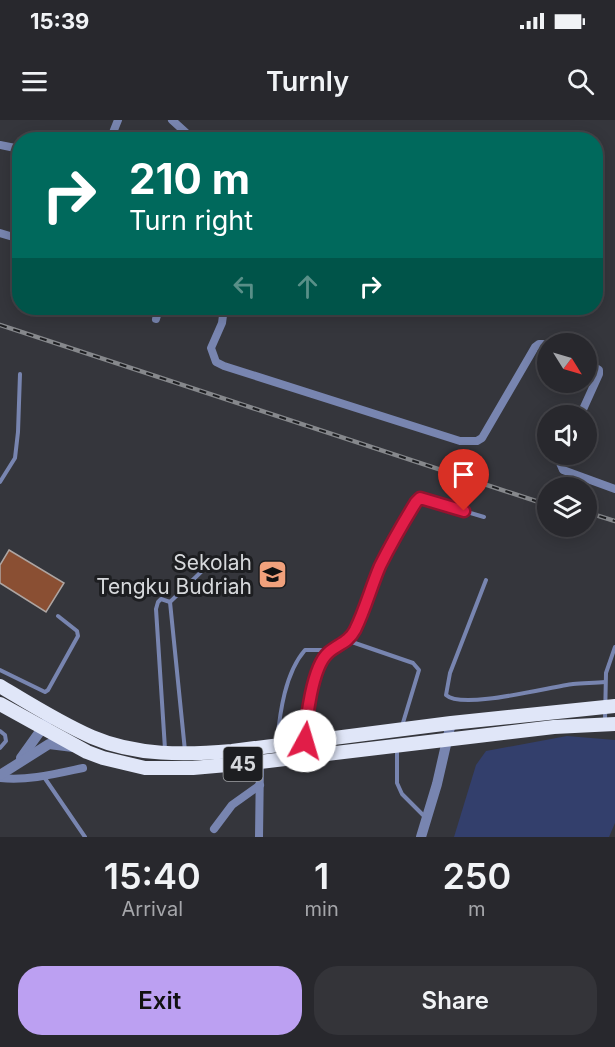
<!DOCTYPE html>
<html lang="en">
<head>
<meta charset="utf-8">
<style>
	:root { --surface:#28282d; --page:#343439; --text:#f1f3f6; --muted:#a5a6aa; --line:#444449; --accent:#bca0f2 }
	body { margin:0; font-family:Inter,sans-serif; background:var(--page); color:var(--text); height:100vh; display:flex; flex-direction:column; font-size:22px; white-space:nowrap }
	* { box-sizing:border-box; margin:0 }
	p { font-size:20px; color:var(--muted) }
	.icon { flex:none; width:33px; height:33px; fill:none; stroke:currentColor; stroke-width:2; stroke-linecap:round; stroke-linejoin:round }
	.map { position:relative; height:717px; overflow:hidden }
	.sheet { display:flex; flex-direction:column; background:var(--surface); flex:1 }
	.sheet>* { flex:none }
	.guide { position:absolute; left:12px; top:12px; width:591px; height:183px; border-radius:24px; box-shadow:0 3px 15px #0003,0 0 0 2px var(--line); background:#00695c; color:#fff; overflow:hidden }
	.needle { width:39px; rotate:127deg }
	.fabs { position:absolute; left:537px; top:213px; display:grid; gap:12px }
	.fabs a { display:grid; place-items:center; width:60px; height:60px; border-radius:50%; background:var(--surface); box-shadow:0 3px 15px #0003,0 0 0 2px var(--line); font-size:30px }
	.pin { position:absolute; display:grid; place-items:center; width:51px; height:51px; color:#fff; margin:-62px -26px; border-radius:50% 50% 50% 0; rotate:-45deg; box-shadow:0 0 6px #0007 }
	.pin .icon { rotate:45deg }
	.me { position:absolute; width:66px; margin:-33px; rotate:6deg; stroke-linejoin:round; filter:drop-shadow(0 0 4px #0008) }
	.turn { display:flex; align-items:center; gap:21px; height:126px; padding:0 18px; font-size:27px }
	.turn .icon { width:78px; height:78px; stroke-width:2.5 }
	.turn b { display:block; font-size:42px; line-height:51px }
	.lanes { display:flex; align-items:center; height:57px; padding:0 18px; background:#0003; justify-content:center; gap:30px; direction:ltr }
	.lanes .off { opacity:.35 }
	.eta { display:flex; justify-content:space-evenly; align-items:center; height:102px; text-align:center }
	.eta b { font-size:36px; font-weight:600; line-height:42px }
	.primary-button { display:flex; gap:12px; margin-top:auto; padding:12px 18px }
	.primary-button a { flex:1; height:69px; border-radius:24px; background:var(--accent); color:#111; font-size:24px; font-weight:600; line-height:69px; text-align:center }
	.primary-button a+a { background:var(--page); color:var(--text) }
	.status { display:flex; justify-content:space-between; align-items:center; height:42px; padding:0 30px; background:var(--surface); direction:ltr }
	.status svg { height:16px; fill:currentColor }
	header { display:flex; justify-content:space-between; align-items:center; height:78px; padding:0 18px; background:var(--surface); font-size:27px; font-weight:600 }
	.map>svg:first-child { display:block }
	.green { fill:#333f6c }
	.building { fill:#8a4f33; stroke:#aea5a2; stroke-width:1.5 }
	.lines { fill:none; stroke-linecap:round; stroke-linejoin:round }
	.service { stroke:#7885b0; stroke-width:4 }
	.minor { stroke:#7885b0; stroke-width:8 }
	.tertiary { stroke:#7885b0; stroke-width:10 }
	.trunk { stroke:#e0e6f8; stroke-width:14 }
	.rail-casing { stroke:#86888c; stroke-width:4.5 }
	.rail { stroke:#1d1e21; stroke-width:2; stroke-dasharray:7; stroke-linecap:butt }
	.route-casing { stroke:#92132f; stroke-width:15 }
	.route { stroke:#e11d48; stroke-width:10 }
	.labels { text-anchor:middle; stroke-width:6; stroke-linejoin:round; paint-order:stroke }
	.shield { fill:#1d1e21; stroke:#9ea0a3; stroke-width:1.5 }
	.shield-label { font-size:20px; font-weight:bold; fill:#d6d8db }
	.poi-label { font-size:21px; fill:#d6d8db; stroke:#1d1e21; text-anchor:end }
</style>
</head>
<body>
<div class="status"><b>15:39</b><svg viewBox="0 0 49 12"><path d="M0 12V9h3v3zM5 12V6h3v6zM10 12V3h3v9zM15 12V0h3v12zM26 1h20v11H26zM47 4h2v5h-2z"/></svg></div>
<header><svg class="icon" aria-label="menu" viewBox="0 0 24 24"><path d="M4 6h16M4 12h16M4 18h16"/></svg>Turnly<svg class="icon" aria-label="search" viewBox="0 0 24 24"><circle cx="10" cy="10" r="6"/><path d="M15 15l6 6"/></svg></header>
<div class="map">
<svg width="615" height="717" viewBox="0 0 615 717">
	<rect width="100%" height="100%" fill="#35363c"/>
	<polygon class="green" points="567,616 615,620 615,703 609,717 454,717 476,645 486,631"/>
	<polygon class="building" points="9,430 64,463 46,492 0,463 0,445"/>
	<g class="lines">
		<g class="service">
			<polyline points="0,362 15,338 18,312 20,254"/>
			<path d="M 486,460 L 450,553 L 446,575 C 462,590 549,567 573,564 C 584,563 595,563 605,562"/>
			<polyline points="170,482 185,631"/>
			<polyline points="170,482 201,452"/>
			<polyline points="349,521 413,543 419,550 402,606"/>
			<polyline points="0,550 45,572 48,570 78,516 77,511 58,496"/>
			<polyline points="605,600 606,553 615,527"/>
			<polyline points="0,611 5,615 6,621 0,628"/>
			<path d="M 305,620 C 307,597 310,554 325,536 C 335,524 347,526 355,510 C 365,489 371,467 381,446 C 391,424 403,402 416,382 L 420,378 L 484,397"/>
			<path d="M 277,622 C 280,592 285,553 305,530 L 321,530 L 327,534"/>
			<polyline points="397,628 397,663 402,674 425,697"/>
			<polyline points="165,629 156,489 158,482 161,479 170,482"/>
			<polyline points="44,657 85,717"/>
		</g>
		<g class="minor">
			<polyline points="172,0 194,20"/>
			<polyline points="110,20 118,0"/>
			<polyline points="0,25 20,29"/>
			<polyline points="0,113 20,119"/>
			<polyline points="224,188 222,203 211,228 216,242 224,246 460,321 477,321 482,318 535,227 539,224 548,224"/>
			<polyline points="156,199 159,188"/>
			<polyline points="580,296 599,254 599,250 586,242"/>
			<polyline points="561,334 560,343 563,350 615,369"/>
			<path d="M 0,658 C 28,661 55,654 83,648"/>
			<polyline points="214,709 232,685 260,665"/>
			<polyline points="259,717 260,642"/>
		</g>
		<g class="tertiary">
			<polyline points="21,638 51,596"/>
			<polyline points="0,655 49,624 73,627"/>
			<polyline points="421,717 437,664 451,603"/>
		</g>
		<g class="trunk">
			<path d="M 0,566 C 30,584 60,603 92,617 C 136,636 186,635 232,631 L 451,603 L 615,586"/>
			<polyline points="0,584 87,632 103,638 145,648 193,648 260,642 554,607 615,604"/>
		</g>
		<defs>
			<g id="rail">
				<polyline points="0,205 548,385"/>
				<polyline points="586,392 615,401"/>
			</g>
		</defs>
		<use href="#rail" class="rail-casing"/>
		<use href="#rail" class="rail"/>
	</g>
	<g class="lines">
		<defs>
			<path id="route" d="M 305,621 C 306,600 312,547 328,533 C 338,524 348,523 355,510 C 365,490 371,467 380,446 C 391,424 403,403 416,382 L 420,378 L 464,391"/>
		</defs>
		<use href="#route" class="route-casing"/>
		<use href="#route" class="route"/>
	</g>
	<defs>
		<symbol id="school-square" viewBox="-11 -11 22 22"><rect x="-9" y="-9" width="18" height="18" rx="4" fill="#f1a17c" stroke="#1d1e21"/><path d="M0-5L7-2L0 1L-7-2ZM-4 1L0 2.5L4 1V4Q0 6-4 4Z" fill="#111"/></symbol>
	</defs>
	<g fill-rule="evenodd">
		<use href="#school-square" x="256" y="438" width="33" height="33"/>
	</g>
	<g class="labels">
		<rect class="shield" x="223.5" y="627" width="39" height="34" rx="4.5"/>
		<g class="shield-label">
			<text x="243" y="651">45</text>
		</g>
		<g class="poi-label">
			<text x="252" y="450">Sekolah<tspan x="252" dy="24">Tengku Budriah</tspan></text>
		</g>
	</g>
</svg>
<div class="fabs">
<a><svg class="needle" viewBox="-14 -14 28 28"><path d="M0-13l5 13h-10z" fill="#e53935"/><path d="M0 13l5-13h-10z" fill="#a5a6aa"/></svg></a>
<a><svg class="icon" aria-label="sound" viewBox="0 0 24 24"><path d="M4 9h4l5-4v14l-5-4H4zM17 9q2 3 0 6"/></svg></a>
<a><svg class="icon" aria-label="layers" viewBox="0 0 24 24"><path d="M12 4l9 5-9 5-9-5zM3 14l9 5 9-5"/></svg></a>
</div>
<div class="pin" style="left:464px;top:391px;background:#d93025"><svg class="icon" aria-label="arrive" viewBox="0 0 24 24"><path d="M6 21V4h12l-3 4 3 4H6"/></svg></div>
<svg class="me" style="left:305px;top:621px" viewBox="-20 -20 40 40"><circle r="19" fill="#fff"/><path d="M0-13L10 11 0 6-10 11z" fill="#e11d48"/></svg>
<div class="guide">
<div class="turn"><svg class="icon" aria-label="right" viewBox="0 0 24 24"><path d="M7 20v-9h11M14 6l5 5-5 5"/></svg><div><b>210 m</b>Turn right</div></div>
<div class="lanes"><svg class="icon off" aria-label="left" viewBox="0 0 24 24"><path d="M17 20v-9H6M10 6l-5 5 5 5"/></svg><svg class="icon off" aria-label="ahead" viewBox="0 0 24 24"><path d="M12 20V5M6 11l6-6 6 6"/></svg><svg class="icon" aria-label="right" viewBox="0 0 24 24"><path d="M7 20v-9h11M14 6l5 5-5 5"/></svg></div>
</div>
</div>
<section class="sheet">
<div class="eta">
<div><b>15:40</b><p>Arrival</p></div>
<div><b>1</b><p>min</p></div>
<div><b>250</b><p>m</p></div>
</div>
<div class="primary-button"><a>Exit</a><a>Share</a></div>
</section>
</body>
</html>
